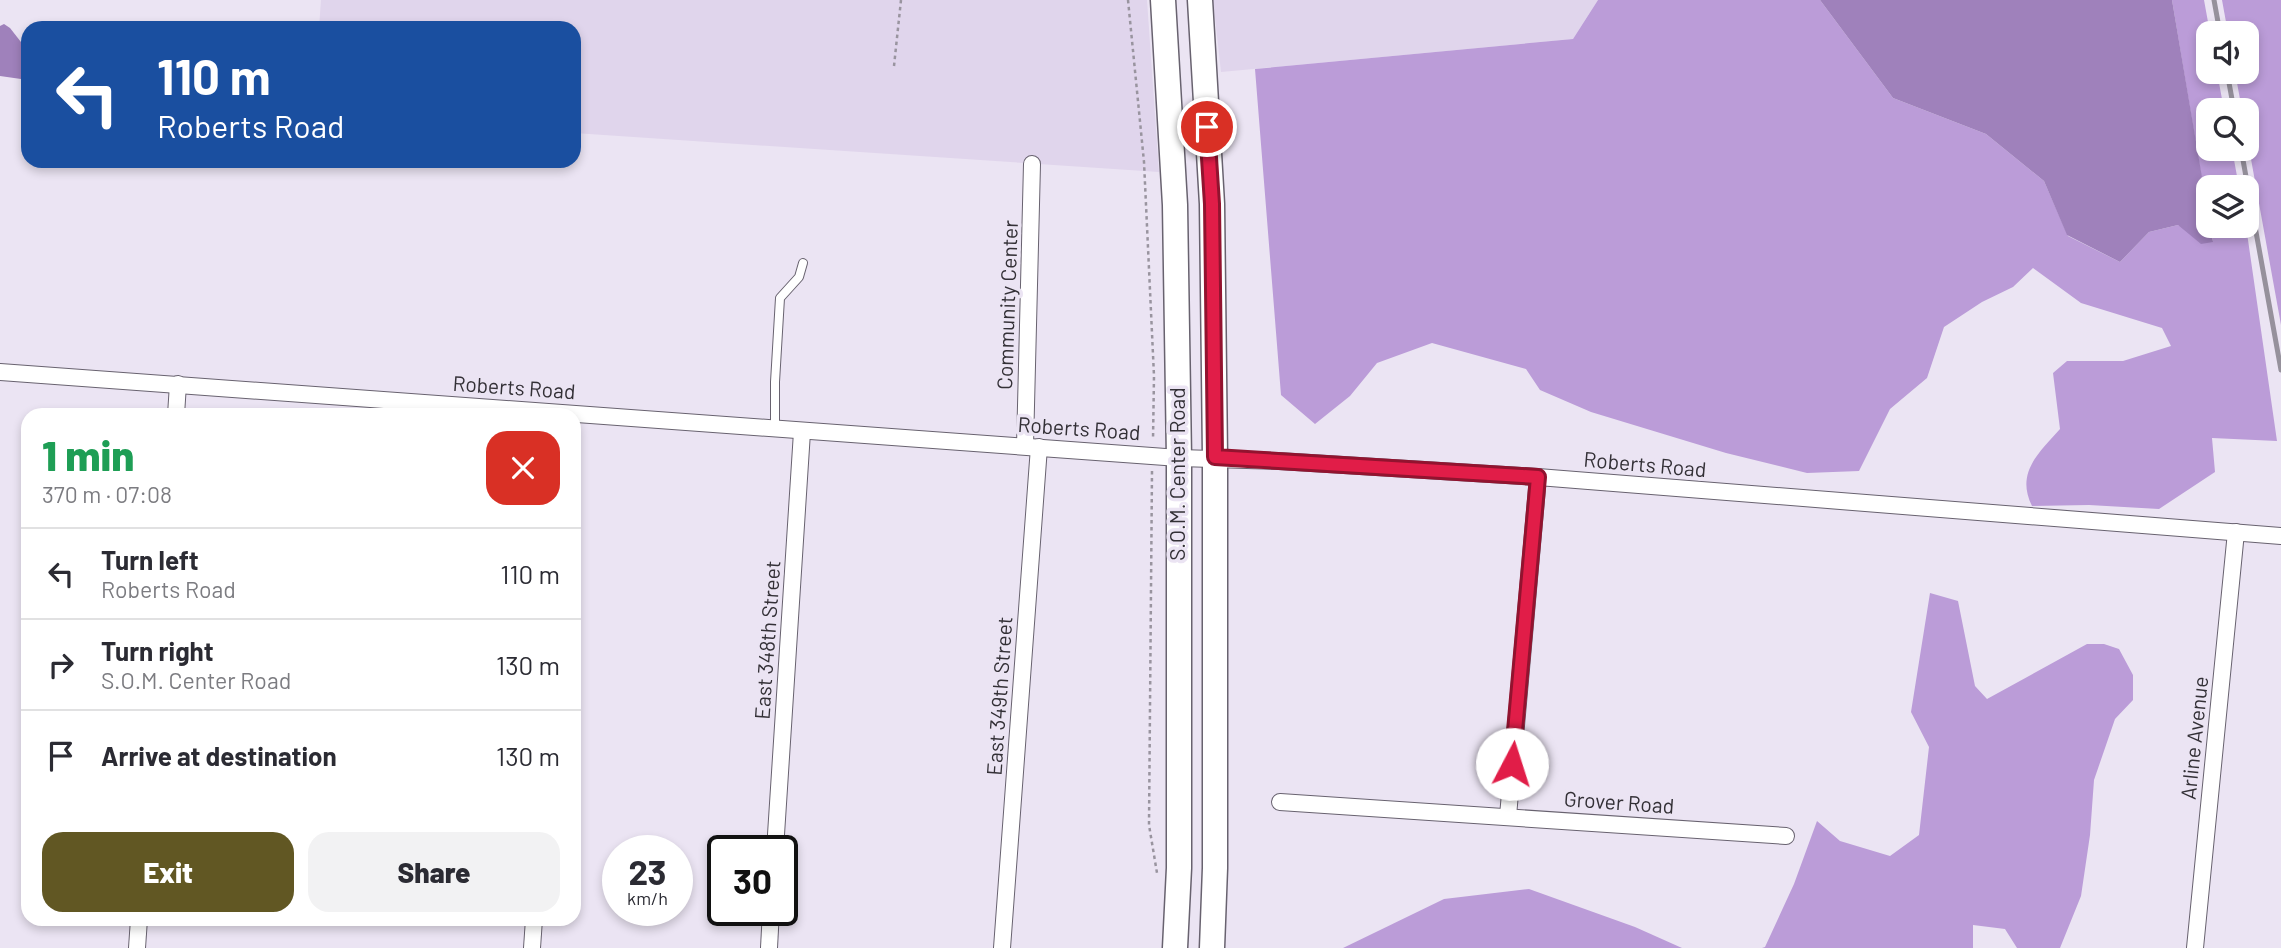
<!DOCTYPE html>
<html lang="en">
<head>
<meta charset="utf-8">
<style>
	:root { --surface:#fff; --page:#f2f2f3; --text:#2b2b33; --muted:#7c7c81; --line:#e1e1e2; --accent:#615723 }
	body { margin:0; font-family:Barlow,sans-serif; background:var(--page); color:var(--text); height:100vh; display:flex; flex-direction:column; font-size:26px; white-space:nowrap }
	* { box-sizing:border-box; margin:0 }
	p { font-size:23px; color:var(--muted) }
	.icon { flex:none; width:38px; height:38px; fill:none; stroke:currentColor; stroke-width:2; stroke-linecap:round; stroke-linejoin:round }
	.map { position:relative; flex:1; overflow:hidden }
	.details { position:absolute; left:21px; top:408px; width:560px; height:518px; display:flex; flex-direction:column; background:var(--surface); border-radius:21px; box-shadow:0 4px 10px #0003 }
	.details>* { flex:none }
	.banner { position:absolute; left:21px; top:21px; width:560px; height:147px; border-radius:21px; box-shadow:0 4px 10px #0003; background:#1a4fa0; color:#fff; overflow:hidden }
	.tools { position:absolute; left:2196px; top:21px; display:grid; gap:14px }
	.tools a { display:grid; place-items:center; width:63px; height:63px; border-radius:14px; background:var(--surface); box-shadow:0 4px 10px #0003; font-size:35px }
	.speed { position:absolute; left:602px; top:835px; display:flex; gap:14px; font-size:35px; font-weight:700; text-align:center }
	.speed>* { display:grid; place-content:center; width:91px; height:91px; border-radius:50%; background:var(--surface); box-shadow:0 4px 10px #0003; line-height:1 }
	.speed small { font-size:18px; font-weight:400 }
	.speed .limit { border:4px solid #111; border-radius:10px; background:#fff; color:#111 }
	.pin { position:absolute; display:grid; place-items:center; width:60px; height:60px; color:#fff; margin:-30px; border:4px solid #fff; border-radius:50%; box-shadow:0 2px 7px #0007 }
	.me { position:absolute; width:77px; margin:-38px; rotate:5deg; stroke-linejoin:round; filter:drop-shadow(0 0 5px #0008) }
	.turn { display:flex; align-items:center; gap:24px; height:147px; padding:0 21px; font-size:32px }
	.turn .icon { width:91px; height:91px; stroke-width:2.5 }
	.turn b { display:block; font-size:49px; line-height:60px }
	.round { display:grid; place-items:center; flex:none; width:74px; height:74px; border-radius:21px; background:var(--page) }
	.overview { display:flex; align-items:center; justify-content:space-between; height:119px; padding:0 21px }
	h1 { font-size:42px; font-weight:800; line-height:52px; color:#1e9e55 }
	.button { display:flex; gap:14px; margin-top:auto; padding:14px 21px }
	.button a { flex:1; height:80px; border-radius:21px; background:var(--accent); color:#fff; font-size:28px; font-weight:800; line-height:80px; text-align:center }
	.button a+a { background:var(--page); color:var(--text) }
	ul { padding:0; list-style:none }
	li { display:flex; align-items:center; gap:21px; height:91px; padding:0 21px; border-top:2px solid var(--line) }
	li div { flex:1 }
	li b { display:block; font-size:26px }
	li em { font-style:normal }
	.map>svg:first-child { display:block }
	.built { fill:#e0d5ec }
	.forest { fill:#bb9cd8 }
	.water { fill:#9f81bb }
	.lines { fill:none; stroke-linecap:round; stroke-linejoin:round }
	.service-casing { stroke:#68626f; stroke-width:10 }
	.minor-casing { stroke:#68626f; stroke-width:18 }
	.primary-casing { stroke:#68626f; stroke-width:27 }
	.path { stroke:#99949f; stroke-width:2.5; stroke-dasharray:3.5 3.5; stroke-linecap:butt }
	.service { stroke:#fff; stroke-width:8 }
	.minor { stroke:#fff; stroke-width:16 }
	.primary { stroke:#fff; stroke-width:24 }
	.rail { stroke:#96919c; stroke-width:5 }
	.route-casing { stroke:#92132f; stroke-width:18 }
	.route { stroke:#e11d48; stroke-width:12 }
	.labels { text-anchor:middle; stroke-width:7; stroke-linejoin:round; paint-order:stroke }
	.street-label { font-size:21px; fill:#333036; stroke:#ebe4f3 }
</style>
</head>
<body>
<div class="map">
<svg width="2281" height="948" viewBox="0 0 2281 948">
	<rect width="100%" height="100%" fill="#ebe4f3"/>
	<g class="built">
		<polygon points="321,0 1147,0 1159,172 574,133 574,28 319,28"/>
		<polygon points="1213,0 1598,0 1573,39 1221,72"/>
	</g>
	<g class="forest">
		<path d="M 1598,0 L 1820,0 L 1893,98 L 1986,134 L 2044,181 L 2068,236 L 2120,262 L 2149,232 L 2178,225 L 2213,241 L 2210,226 L 2246,226 L 2277,441 L 2212,438 L 2215,472 L 2159,509 L 2089,505 L 2032,506 C 2015,472 2040,452 2060,429 L 2053,373 L 2067,361 L 2123,361 L 2171,346 L 2162,328 L 2081,303 L 2033,268 L 2013,287 L 1982,302 L 1944,327 L 1927,378 L 1890,409 L 1859,471 L 1807,473 L 1726,453 L 1591,412 L 1540,390 L 1526,369 L 1432,343 L 1377,363 L 1350,396 L 1315,424 L 1281,395 L 1255,69 L 1573,39 Z"/>
		<polygon points="2172,0 2204,0 2210,33 2208,72 2217,72 2224,110 2208,110 2208,149 2232,149 2239,187 2208,187 2208,216"/>
		<polygon points="2222,0 2281,0 2281,325 2247,137 2247,110 2242,110 2235,72 2247,72 2247,33 2228,33"/>
		<polygon points="1930,593 1958,601 1975,686 1987,699 2087,644 2104,644 2119,649 2133,675 2133,700 2115,719 2094,780 2090,835 2081,896 2060,948 2017,948 2005,929 1973,925 1973,948 1762,948 1765,947 1794,884 1817,821 1840,841 1890,856 1919,835 1929,747 1911,712"/>
		<polygon points="1529,889 1635,927 1682,948 1343,948 1444,899"/>
	</g>
	<g class="water">
		<polygon points="1820,0 2172,0 2213,242 2201,244 2178,225 2149,232 2120,262 2067,235 2044,181 1986,134 1893,98"/>
		<polygon points="4,24 10,28 28,51 28,80 0,76 0,26"/>
	</g>
	<g class="lines">
		<defs>
			<polyline id="service" points="775,429 775,382 780,298 799,277 803,263"/>
			<g id="minor">
				<polyline points="0,372 1179,458 1279,461 1538,477 2281,536"/>
				<polyline points="176,415 178,384"/>
				<polyline points="1025,446 1032,164"/>
				<polyline points="1280,802 1786,836"/>
				<polyline points="1508,816 1538,477"/>
				<polyline points="775,850 802,432"/>
				<polyline points="137,948 139,919"/>
				<polyline points="532,948 534,919"/>
				<polyline points="769,948 771,910"/>
				<polyline points="1002,948 1039,447"/>
				<polyline points="2195,948 2236,532"/>
			</g>
			<g id="primary">
				<polyline points="1163,0 1175,205 1179,458 1179,868 1175,948"/>
				<polyline points="1200,0 1212,204 1215,457 1215,868 1212,948"/>
			</g>
		</defs>
		<use href="#service" class="service-casing"/>
		<use href="#minor" class="minor-casing"/>
		<use href="#primary" class="primary-casing"/>
		<g class="path">
			<polyline points="1128,0 1144,162 1154,376 1153,440"/>
			<polyline points="894,66 901,0"/>
			<polyline points="1152,471 1149,825 1157,873"/>
		</g>
		<use href="#service" class="service"/>
		<use href="#minor" class="minor"/>
		<use href="#primary" class="primary"/>
		<g class="rail">
			<polyline points="2214,0 2220,33"/>
			<polyline points="2227,72 2234,110"/>
			<polyline points="2241,149 2281,370"/>
		</g>
	</g>
	<g class="lines">
		<defs>
			<polyline id="route" points="1207,127 1212,204 1215,457 1538,477 1512,764"/>
		</defs>
		<use href="#route" class="route-casing"/>
		<use href="#route" class="route"/>
	</g>
	<g class="labels">
		<g class="street-label">
			<text transform="translate(1008 305) rotate(-88)" y="7">Community Center</text>
			<text transform="translate(514 388) rotate(4)" y="7">Roberts Road</text>
			<text transform="translate(1079 429) rotate(4)" y="7">Roberts Road</text>
			<text transform="translate(1645 465) rotate(5)" y="7">Roberts Road</text>
			<text transform="translate(1178 474) rotate(-90)" y="7">S.O.M. Center Road</text>
			<text transform="translate(768 640) rotate(-86)" y="7">East 348th Street</text>
			<text transform="translate(1000 696) rotate(-86)" y="7">East 349th Street</text>
			<text transform="translate(2195 738) rotate(-84)" y="7">Arline Avenue</text>
			<text transform="translate(1619 803) rotate(4)" y="7">Grover Road</text>
		</g>
	</g>
</svg>
<div class="tools">
<a><svg class="icon" aria-label="sound" viewBox="0 0 24 24"><path d="M4 9h4l5-4v14l-5-4H4zM17 9q2 3 0 6"/></svg></a>
<a><svg class="icon" aria-label="search" viewBox="0 0 24 24"><circle cx="10" cy="10" r="6"/><path d="M15 15l6 6"/></svg></a>
<a><svg class="icon" aria-label="layers" viewBox="0 0 24 24"><path d="M12 4l9 5-9 5-9-5zM3 14l9 5 9-5"/></svg></a>
</div>
<div class="speed"><div>23<small>km/h</small></div><div class="limit">30</div></div>
<div class="pin" style="left:1207px;top:127px;background:#d93025"><svg class="icon" aria-label="arrive" viewBox="0 0 24 24"><path d="M6 21V4h12l-3 4 3 4H6"/></svg></div>
<svg class="me" style="left:1512px;top:764px" viewBox="-20 -20 40 40"><circle r="19" fill="#fff"/><path d="M0-13L10 11 0 6-10 11z" fill="#e11d48"/></svg>
<div class="banner">
<div class="turn"><svg class="icon" aria-label="left" viewBox="0 0 24 24"><path d="M17 20v-9H6M10 6l-5 5 5 5"/></svg><div><b>110 m</b>Roberts Road</div></div>
</div>
<section class="details">
<div class="overview"><div><h1>1 min</h1><p>370 m · 07:08</p></div><a class="round" style="background:#d93025;color:#fff"><svg class="icon" aria-label="close" viewBox="0 0 24 24"><path d="M6 6l12 12M18 6L6 18"/></svg></a></div>
<ul>
<li><svg class="icon" aria-label="left" viewBox="0 0 24 24"><path d="M17 20v-9H6M10 6l-5 5 5 5"/></svg><div><b>Turn left</b><p>Roberts Road</p></div><em>110 m</em></li>
<li><svg class="icon" aria-label="right" viewBox="0 0 24 24"><path d="M7 20v-9h11M14 6l5 5-5 5"/></svg><div><b>Turn right</b><p>S.O.M. Center Road</p></div><em>130 m</em></li>
<li><svg class="icon" aria-label="arrive" viewBox="0 0 24 24"><path d="M6 21V4h12l-3 4 3 4H6"/></svg><div><b>Arrive at destination</b></div><em>130 m</em></li>
</ul>
<div class="button"><a>Exit</a><a>Share</a></div>
</section>
</div>
</body>
</html>
